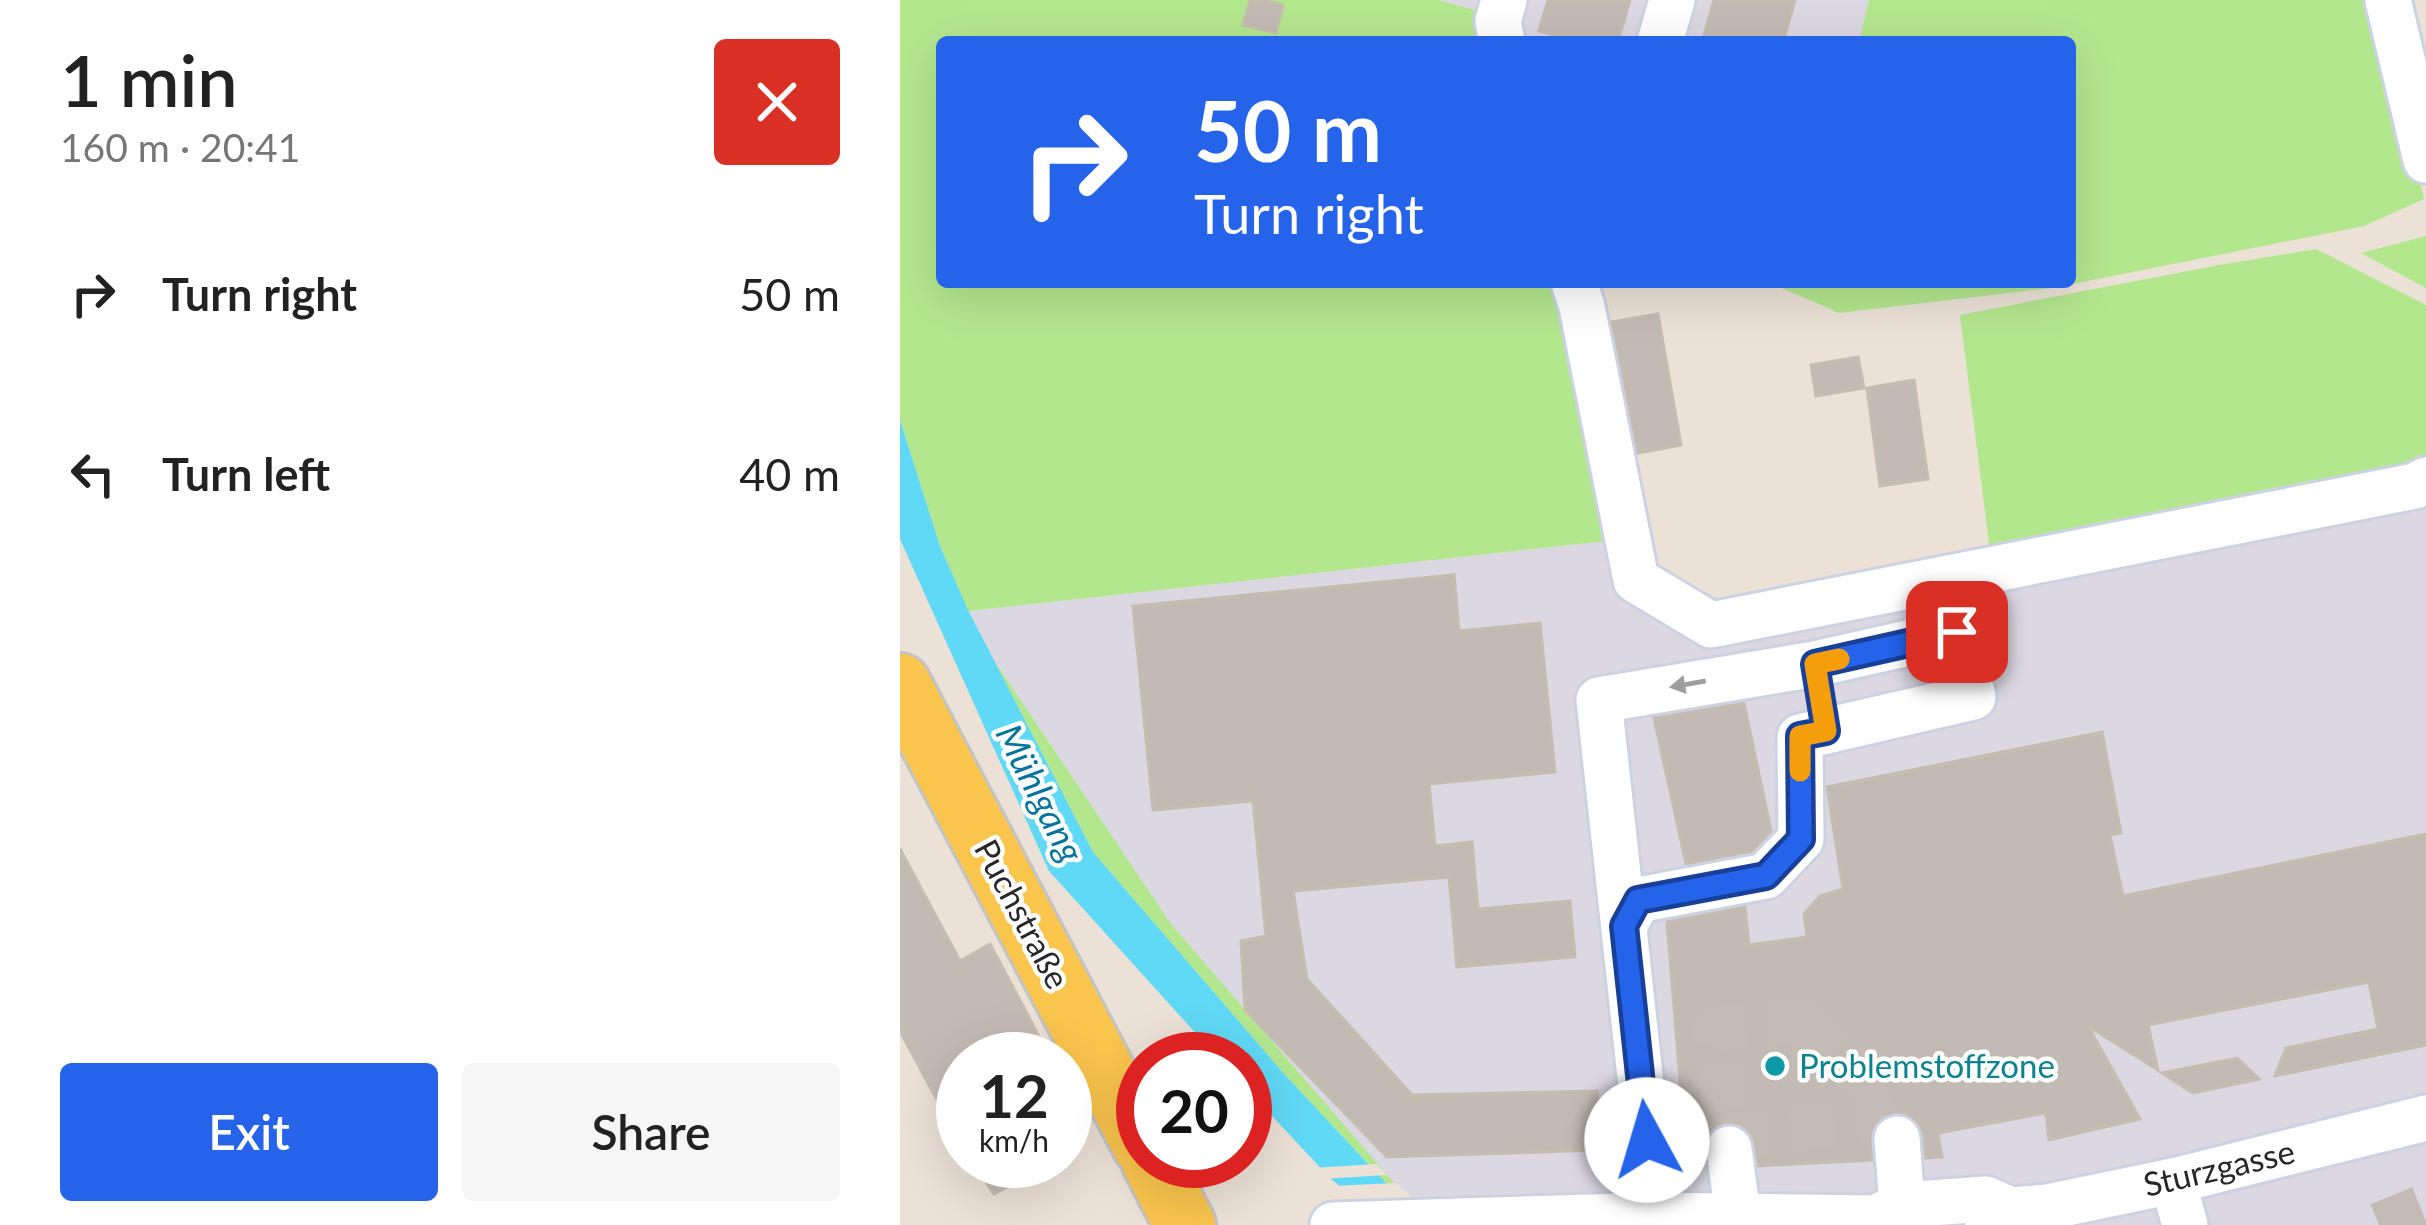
<!DOCTYPE html>
<html lang="en">
<head>
<meta charset="utf-8">
<style>
	:root { --surface:#fff; --page:#f6f6f6; --text:#222; --muted:#767676; --accent:#2563eb }
	body { margin:0; font-family:Lato,sans-serif; background:var(--page); color:var(--text); height:100vh; display:flex; flex-direction:column; font-size:45px; white-space:nowrap }
	* { box-sizing:border-box; margin:0 }
	p { font-size:39px; color:var(--muted) }
	.icon { flex:none; width:66px; height:66px; fill:none; stroke:currentColor; stroke-width:2; stroke-linecap:round; stroke-linejoin:round }
	.map { position:relative; flex:1; overflow:hidden }
	.details { display:flex; flex-direction:column; background:var(--surface); width:900px }
	.details>* { flex:none }
	.guide { position:absolute; left:36px; top:36px; width:1140px; height:252px; border-radius:12px; box-shadow:0 12px 48px #0002; background:#2563eb; color:#fff; overflow:hidden }
	.speed { position:absolute; left:36px; top:1032px; display:flex; gap:24px; font-size:60px; font-weight:700; text-align:center }
	.speed>* { display:grid; place-content:center; width:156px; height:156px; border-radius:50%; background:var(--surface); box-shadow:0 12px 48px #0002; line-height:1 }
	.speed small { font-size:30px; font-weight:400 }
	.speed .limit { border:18px solid #d22; background:#fff; color:#111 }
	.pin { position:absolute; display:grid; place-items:center; width:102px; height:102px; color:#fff; margin:-51px; border-radius:24px; box-shadow:0 6px 18px #0006 }
	.me { position:absolute; width:132px; margin:-66px; rotate:354deg; stroke-linejoin:round; filter:drop-shadow(0 0 9px #0008) }
	.turn { display:flex; align-items:center; gap:42px; height:252px; padding:0 60px; font-size:54px }
	.turn .icon { width:156px; height:156px; stroke-width:2.5 }
	.turn b { display:block; font-size:84px; line-height:102px }
	.round { display:grid; place-items:center; flex:none; width:126px; height:126px; border-radius:12px; background:var(--page) }
	.summary { display:flex; align-items:center; justify-content:space-between; height:204px; padding:0 60px }
	h1 { font-size:72px; font-weight:600; line-height:90px }
	.action { display:flex; gap:24px; margin-top:auto; padding:24px 60px }
	.action a { flex:1; height:138px; border-radius:12px; background:var(--accent); color:#fff; font-size:48px; font-weight:600; line-height:138px; text-align:center }
	.action a+a { background:var(--page); color:var(--text) }
	ul { padding:0; list-style:none }
	li { display:flex; align-items:center; gap:36px; height:180px; padding:0 60px }
	li div { flex:1 }
	li b { display:block; font-size:45px }
	li em { font-style:normal }
	main { display:flex; flex:1; min-height:0 }
	.map>svg:first-child { display:block }
	.industrial { fill:#dbd8e2 }
	.green { fill:#b3e78e }
	.water { fill:#60d9f6 }
	.pier { fill:#ebe1d7 }
	.building { fill:#c2bbb4; stroke:#c6bdb1; stroke-width:3 }
	.lines { fill:none; stroke-linecap:round; stroke-linejoin:round }
	.minor-tunnel { stroke:#c4bcb4; stroke-width:45; stroke-dasharray:45 22; stroke-linecap:butt }
	.minor-casing { stroke:#ccd2e2; stroke-width:51 }
	.major-casing { stroke:#c3c3c3; stroke-width:66 }
	.minor { stroke:#fff; stroke-width:45 }
	.major { stroke:#fac54d; stroke-width:60 }
	.oneway { fill:#9e9e9e }
	.route-casing { stroke:#184099; stroke-width:30 }
	.route { stroke:#2563eb; stroke-width:21 }
	.slow { stroke:#f59e0b; stroke-width:21 }
	.culture-dot { fill:#0f9aa8; stroke:#fff; stroke-width:4.5 }
	.labels { text-anchor:middle; stroke-width:9; stroke-linejoin:round; paint-order:stroke }
	.street-label { font-size:33px; fill:#272727; stroke:#fff }
	.culture-label { font-size:33px; fill:#0d838f; stroke:#fff; text-anchor:start }
	.water-label { font-size:36px; font-style:italic; fill:#04749e; stroke:#fff }
</style>
</head>
<body>
<main>
<section class="details">
<div class="summary"><div><h1>1 min</h1><p>160 m · 20:41</p></div><a class="round" style="background:#d93025;color:#fff"><svg class="icon" aria-label="close" viewBox="0 0 24 24"><path d="M6 6l12 12M18 6L6 18"/></svg></a></div>
<ul>
<li><svg class="icon" aria-label="right" viewBox="0 0 24 24"><path d="M7 20v-9h11M14 6l5 5-5 5"/></svg><div><b>Turn right</b></div><em>50 m</em></li>
<li><svg class="icon" aria-label="left" viewBox="0 0 24 24"><path d="M17 20v-9H6M10 6l-5 5 5 5"/></svg><div><b>Turn left</b></div><em>40 m</em></li>
</ul>
<div class="action"><a>Exit</a><a>Share</a></div>
</section>
<div class="map">
<svg width="1526" height="1225" viewBox="0 0 1526 1225">
	<rect width="100%" height="100%" fill="#ebe1d7"/>
	<g class="industrial">
		<polygon points="538,0 969,0 959,42 625,42 574,10"/>
		<polygon points="1526,498 1526,1225 538,1225 487,1184 193,852 68,611 707,541 803,636"/>
	</g>
	<g class="green">
		<polygon points="0,0 538,0 574,10 584,42 42,42 42,282 662,282 707,541 68,611 40,546 0,420"/>
		<polygon points="969,0 1476,0 1524,199 1464,226 1152,288 939,313 868,282 1170,282 1170,42 959,42"/>
		<polygon points="1526,236 1526,288 1461,253"/>
		<polygon points="1416,249 1526,305 1526,480 1090,551 1060,315 1319,265"/>
		<polygon points="93,659 271,924 494,1183 487,1184 386,1076 193,852"/>
	</g>
	<polygon class="water" points="0,420 40,546 68,610 193,852 386,1076 487,1184 524,1215 485,1225 429,1177 345,1087 345,1059 319,1059 149,871 0,539"/>
	<g class="pier">
		<polygon points="476,1164 487,1175 422,1179 412,1168"/>
		<polygon points="496,1183 528,1210 476,1225 430,1186"/>
	</g>
	<g class="building">
		<polygon points="350,0 363,0 383,5 376,33 343,25"/>
		<polygon points="648,0 730,0 718,42 677,42 639,31"/>
		<polygon points="814,0 895,0 883,42 802,42"/>
		<polygon points="758,314 781,445 738,453 712,322"/>
		<polygon points="958,357 964,388 916,396 911,365"/>
		<polygon points="1014,380 1028,479 980,486 967,388"/>
		<polygon points="554,575 559,631 640,623 655,772 529,784 535,846 572,842 578,909 670,901 675,957 557,967 549,877 393,891 407,979 512,1095 697,1091 701,1150 487,1157 345,1010 341,941 366,936 353,801 253,810 233,606"/>
		<polygon points="844,703 871,831 852,851 786,864 754,718"/>
		<polygon points="1202,732 1221,833 1210,835 1223,896 1526,834 1526,1045 1375,1076 1386,1048 1478,1029 1469,982 1248,1025 1258,1070 1188,1026 1240,1119 1149,1140 1146,1113 1038,1133 1042,1157 1026,1158 1024,1137 1018,1123 1008,1114 994,1112 981,1118 972,1128 972,1160 858,1166 851,1134 840,1125 827,1122 812,1128 804,1140 802,1152 794,1153 785,1142 767,922 845,907 849,945 907,937 904,914 920,896 943,889 927,787"/>
		<polygon points="0,849 60,961 90,944 151,1059 63,1059 63,1148 0,1031"/>
		<polygon points="1337,1058 1359,1079 1293,1093 1262,1073"/>
		<polygon points="72,1161 156,1161 94,1194"/>
	</g>
	<g class="lines">
		<g class="minor-tunnel">
			<polygon points="899,1020 994,1105 995,1118 828,1136 815,1029"/>
			<polyline points="1479,1225 1526,1206"/>
		</g>
		<defs>
			<g id="minor">
				<polyline points="1488,0 1526,160"/>
				<polyline points="602,42 598,21 604,0"/>
				<polyline points="760,42 772,0"/>
				<polyline points="674,282 682,307 736,580 811,625 1515,486 1526,480"/>
				<polyline points="724,926 738,900 866,876 901,839 900,737 1073,697 1057,632 915,664 699,700 747,1140 747,1173 754,1215"/>
				<polyline points="997,1139 1002,1205"/>
				<polyline points="829,1149 838,1216"/>
				<polyline points="1273,1181 1285,1225"/>
				<polyline points="975,1218 1002,1205 1086,1199 1111,1210"/>
				<polyline points="433,1225 754,1215 975,1218 991,1225"/>
				<polyline points="1088,1225 1111,1210 1147,1207 1273,1181 1526,1118"/>
			</g>
			<g id="major">
				<polyline points="0,684 243,1145"/>
				<polyline points="252,1161 285,1225"/>
			</g>
		</defs>
		<use href="#minor" class="minor-casing"/>
		<use href="#major" class="major-casing"/>
		<use href="#minor" class="minor"/>
		<use href="#major" class="major"/>
	</g>
	<defs><path id="oneway-solid" d="M-6-.8H1V-3.2L6.5 0L1 3.2V.8H-6Z" transform="scale(3)"/></defs>
	<use class="oneway" href="#oneway-solid" transform="translate(788 684) rotate(170)"/>
	<g class="lines">
		<defs>
			<polyline id="route" points="747,1140 724,926 738,900 866,876 901,839 900,736 926,731 915,664 1057,632"/>
		</defs>
		<use href="#route" class="route-casing"/>
		<use href="#route" class="route"/>
		<polyline class="slow" points="900,771 900,736 926,731 915,664 939,659"/>
	</g>
	<circle class="culture-dot" cx="875" cy="1066" r="12"/>
	<g class="labels">
		<g class="street-label">
			<text transform="translate(122 914) rotate(62)" y="12">Puchstraße</text>
			<text transform="translate(1319 1168) rotate(-13)" y="12">Sturzgasse</text>
		</g>
		<g class="culture-label">
			<text x="899" y="1078">Problemstoffzone</text>
		</g>
		<g class="water-label">
			<text transform="translate(140 793) rotate(63)" y="13">Mühlgang</text>
		</g>
	</g>
</svg>
<div class="speed"><div>12<small>km/h</small></div><div class="limit">20</div></div>
<div class="pin" style="left:1057px;top:632px;background:#d93025"><svg class="icon" aria-label="arrive" viewBox="0 0 24 24"><path d="M6 21V4h12l-3 4 3 4H6"/></svg></div>
<svg class="me" style="left:747px;top:1140px" viewBox="-20 -20 40 40"><circle r="19" fill="#fff"/><path d="M0-13L10 11 0 6-10 11z" fill="#2563eb"/></svg>
<div class="guide">
<div class="turn"><svg class="icon" aria-label="right" viewBox="0 0 24 24"><path d="M7 20v-9h11M14 6l5 5-5 5"/></svg><div><b>50 m</b>Turn right</div></div>
</div>
</div>
</main>
</body>
</html>
